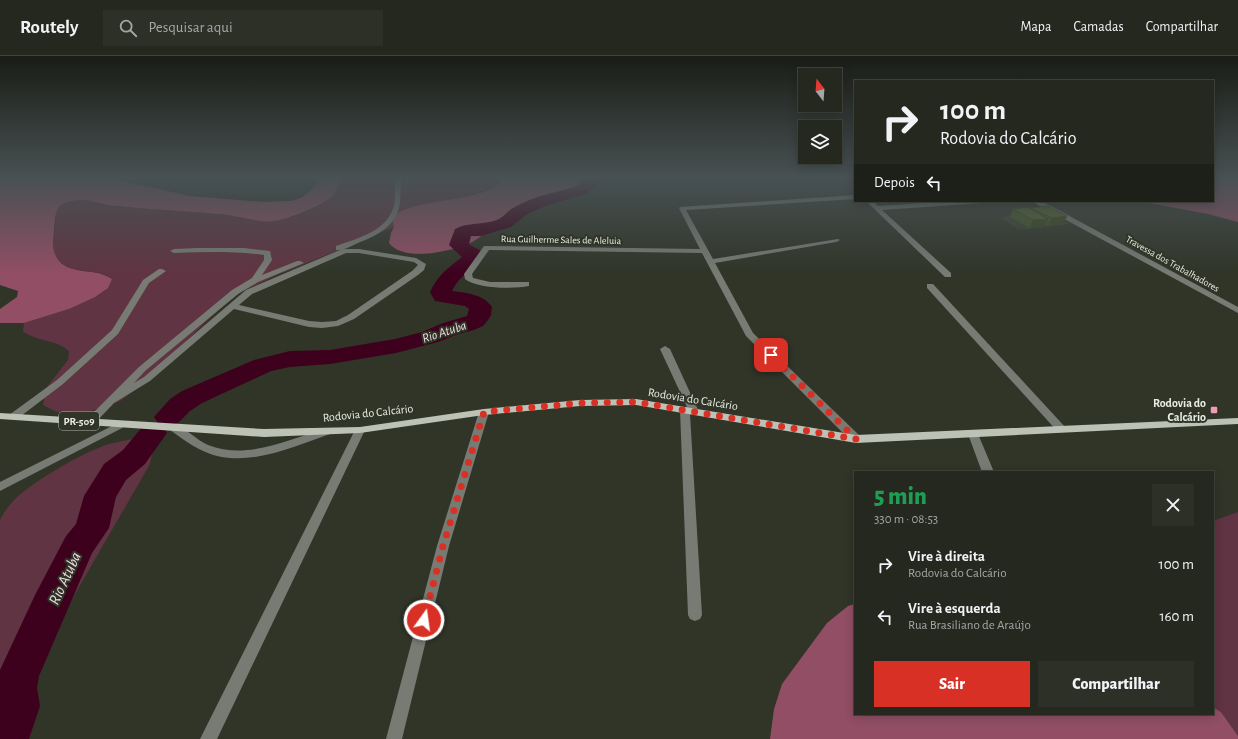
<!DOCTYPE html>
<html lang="pt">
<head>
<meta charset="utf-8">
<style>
	:root { --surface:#24281e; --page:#2c3027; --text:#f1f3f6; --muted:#a3a6a4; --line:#41443c; --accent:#d93025 }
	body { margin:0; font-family:"Alegreya Sans",sans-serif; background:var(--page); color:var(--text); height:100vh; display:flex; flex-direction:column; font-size:15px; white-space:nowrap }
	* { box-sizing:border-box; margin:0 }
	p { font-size:13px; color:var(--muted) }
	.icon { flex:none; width:22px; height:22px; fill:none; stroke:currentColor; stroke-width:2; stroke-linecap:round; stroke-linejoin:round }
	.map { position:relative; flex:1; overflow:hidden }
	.sheet { position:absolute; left:854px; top:415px; width:360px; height:244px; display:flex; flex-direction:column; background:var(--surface); border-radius:0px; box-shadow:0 2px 10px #0003,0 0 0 1px var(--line) }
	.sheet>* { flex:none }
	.banner { position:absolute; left:854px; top:24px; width:360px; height:122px; border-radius:0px; box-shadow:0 2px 10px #0003,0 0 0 1px var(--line); background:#24281e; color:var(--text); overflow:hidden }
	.needle { width:26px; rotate:343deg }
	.tools { position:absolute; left:798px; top:12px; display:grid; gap:8px }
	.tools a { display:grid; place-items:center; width:44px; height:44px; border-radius:0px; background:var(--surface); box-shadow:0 2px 10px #0003,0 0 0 1px var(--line); font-size:20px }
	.pin { position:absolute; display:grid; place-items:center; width:34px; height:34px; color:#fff; margin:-17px; border-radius:8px; box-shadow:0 2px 6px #0006 }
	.me { position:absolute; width:44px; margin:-22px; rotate:14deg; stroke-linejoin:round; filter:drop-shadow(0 0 3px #0008) }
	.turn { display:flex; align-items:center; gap:14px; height:84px; padding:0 20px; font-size:18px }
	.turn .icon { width:52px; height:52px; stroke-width:2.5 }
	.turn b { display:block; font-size:28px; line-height:34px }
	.then { display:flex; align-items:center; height:38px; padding:0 20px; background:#0003; gap:8px; font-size:15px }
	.round { display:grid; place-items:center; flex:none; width:42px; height:42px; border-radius:0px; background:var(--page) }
	.head { display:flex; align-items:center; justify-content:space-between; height:68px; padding:0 20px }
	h1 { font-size:24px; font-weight:800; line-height:30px; color:#1e9e55 }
	.button { display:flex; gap:8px; margin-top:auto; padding:8px 20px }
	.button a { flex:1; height:46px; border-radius:0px; background:var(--accent); color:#fff; font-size:16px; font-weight:800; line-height:46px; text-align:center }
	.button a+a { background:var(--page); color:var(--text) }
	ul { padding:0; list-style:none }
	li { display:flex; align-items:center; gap:12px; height:52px; padding:0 20px }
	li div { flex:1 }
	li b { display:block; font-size:15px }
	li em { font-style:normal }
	header { display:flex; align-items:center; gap:24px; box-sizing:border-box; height:56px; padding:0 20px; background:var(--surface); border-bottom:1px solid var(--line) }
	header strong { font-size:19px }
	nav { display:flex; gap:22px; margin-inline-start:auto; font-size:14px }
	.search { width:280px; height:36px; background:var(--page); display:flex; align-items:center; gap:10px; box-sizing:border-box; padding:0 14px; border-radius:0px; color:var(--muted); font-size:15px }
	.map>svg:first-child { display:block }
	.built { fill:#39402d }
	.green { fill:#603442 }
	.forest { fill:#914e64 }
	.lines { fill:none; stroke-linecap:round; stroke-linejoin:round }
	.river { fill:#3e011d; fill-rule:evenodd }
	.minor { fill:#787b74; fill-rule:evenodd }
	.major { fill:#bcc2b5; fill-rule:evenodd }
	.wall { fill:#435620 }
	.shaded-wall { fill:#37461a }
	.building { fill:#4e6425; stroke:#37461a }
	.route { stroke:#d93025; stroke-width:7; stroke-dasharray:0 12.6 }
	.poi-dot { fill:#f09ab5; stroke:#303528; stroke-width:1.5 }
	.labels { text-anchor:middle; stroke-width:4; stroke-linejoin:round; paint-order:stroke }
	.far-street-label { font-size:10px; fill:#e9ede4; stroke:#303528 }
	.shield { fill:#303528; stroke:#b2b6ac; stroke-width:1 }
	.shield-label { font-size:11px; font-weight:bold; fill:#e9ede4 }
	.street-label { font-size:12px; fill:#e9ede4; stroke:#303528 }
	.poi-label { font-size:12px; font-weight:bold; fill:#e9ede4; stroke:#303528; text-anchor:end }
	.water-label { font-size:13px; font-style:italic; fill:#f3dde3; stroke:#303528 }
	.near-water-label { font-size:16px; font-style:italic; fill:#f3dde3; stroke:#303528 }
</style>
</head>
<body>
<header>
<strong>Routely</strong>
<div class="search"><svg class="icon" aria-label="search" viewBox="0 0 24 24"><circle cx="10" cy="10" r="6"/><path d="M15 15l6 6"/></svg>Pesquisar aqui</div>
<nav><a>Mapa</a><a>Camadas</a><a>Compartilhar</a></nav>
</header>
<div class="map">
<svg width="1238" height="683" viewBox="0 0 1238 683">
	<rect width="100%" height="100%" fill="#303528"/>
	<polygon class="built" points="1049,156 1070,168 1019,174 1000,161"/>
	<g class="green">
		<path d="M 343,121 L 502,121 L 503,123 C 492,139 427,148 406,153 L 396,157 L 392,162 L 394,171 L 275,220 L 241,236 L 221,251 L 139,331 L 120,345 L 91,355 L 57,356 L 43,349 L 47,331 L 68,304 L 69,295 C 56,283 36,286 23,275 L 24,267 L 69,253 L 112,223 C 97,210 71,221 57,202 C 50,193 53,184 55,173 C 56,165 54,153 62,148 C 78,139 99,148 115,150 C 152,154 190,155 227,159 C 240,160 274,166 284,163 C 296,160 322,150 331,141 C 337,135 337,127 343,121 Z"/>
		<path d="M 133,383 L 148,386 L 153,392 L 150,408 L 0,668 L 0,464 C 4,456 9,449 16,442 C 36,424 83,396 109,388 C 116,386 125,385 133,383 Z"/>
		<polygon points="1238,456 1238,680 1221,656 1213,651 1213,465"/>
	</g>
	<g class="forest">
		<path d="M 0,121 L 104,121 L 190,140 L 263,146 L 291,145 L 301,142 L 309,136 L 324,121 L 343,121 C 337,127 337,135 331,141 C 322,150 288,163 275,165 C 259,167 243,161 228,159 C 190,155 153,154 116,150 C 104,149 92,144 80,144 C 73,145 65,145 60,150 C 54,156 55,168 54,176 C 52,188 52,198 61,207 C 76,219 97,212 112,223 L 108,232 L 95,241 L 69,253 L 24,267 L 0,267 L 0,253 L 17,241 L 18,235 L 0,229 Z"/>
		<path d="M 502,121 L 595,121 L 503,162 C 493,169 485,179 474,185 C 455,195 404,207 389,187 L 391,177 L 394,171 L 392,162 C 409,141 487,148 503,123 Z"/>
		<polygon points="1213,121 1238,121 1238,166 1208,158 1138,145 1213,145"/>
		<polygon points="855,548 855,658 1213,658 1213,651 1221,656 1238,680 1238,683 770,683 774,653 782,628 827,567 848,550"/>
	</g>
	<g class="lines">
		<g class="river">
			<path d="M 582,121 L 598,121 L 595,130 L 588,137 L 543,151 L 526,159 L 511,171 L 481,180 L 471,180 L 469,188 C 474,192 481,193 485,199 C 475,213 459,219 452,235 C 467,237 483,238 492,251 L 491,259 L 488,264 L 483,270 L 474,274 L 458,278 L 438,286 L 396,297 L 330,308 L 290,311 L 271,315 L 202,347 L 190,355 L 178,367 L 168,370 L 158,367 L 154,361 L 170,343 L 182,335 L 254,304 L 290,295 L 330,294 L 395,283 L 422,276 L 443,267 L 467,260 L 469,253 L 465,250 L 435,245 L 430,236 C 438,219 448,212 462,201 L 449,189 L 455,173 C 468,166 483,169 497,164 C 504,161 508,154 515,151 C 533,140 556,136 576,131 L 580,128 Z"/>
			<polygon points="153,368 163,370 167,377 145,408 126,424 116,441 109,472 92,497 39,620 37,632 40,650 29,683 0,683 0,614 35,539 66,480 76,468 84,440 104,408 123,394 143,370"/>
		</g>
		<g class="minor">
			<path d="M 396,121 L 402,121 C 400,129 401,138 400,146 C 398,168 379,179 360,186 C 353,189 344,195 336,194 L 336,190 C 358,182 388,175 394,149 C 396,140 394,130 396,121 Z"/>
			<path d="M 855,139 L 855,143 L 686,154 L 713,203 L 838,183 L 840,184 L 836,186 L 715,207 L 753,277 L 860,380 L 861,383 L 860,386 L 852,386 L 746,280 L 702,197 L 489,194 L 472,218 L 473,222 L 490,226 L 529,226 L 529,230 C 514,233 477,233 465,223 L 464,218 L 484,190 L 487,190 L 700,193 L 679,152 L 680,151 Z"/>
			<polygon points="866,145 873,145 878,150 954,145 986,145 983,147 882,154 951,217 951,221 945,221"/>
			<polygon points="1031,145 1040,145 1051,150 1238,251 1238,257"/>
			<path d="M 197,192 L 244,192 L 270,195 L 272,204 L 262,219 L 297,205 L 300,205 L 304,207 L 258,226 L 238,238 L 145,315 L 134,327 L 144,321 L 246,234 L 342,193 L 359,193 L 416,202 L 426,208 L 424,214 L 418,219 L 354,263 L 338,270 L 322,272 L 309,271 L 234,253 L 150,325 L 114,347 L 94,368 L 86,368 L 85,366 L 86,364 L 139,311 L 232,234 L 252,222 L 264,204 L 264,199 C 234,195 204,196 174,197 L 170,195 L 174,193 ZM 346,197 L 359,197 L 414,206 L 418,209 L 412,215 L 348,259 L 336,265 L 322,266 L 309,265 L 239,249 L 252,238 Z"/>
			<polygon points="159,213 162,213 166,215 149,227 118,278 63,328 17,363 9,363 8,361 9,359 57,324 112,274 143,224"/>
			<polygon points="927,228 933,228 1066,372 1067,374 1066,376 1058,376 927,232"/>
			<polygon points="665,290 670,293 699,356 698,358 690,358 702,559 700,563 695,565 690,563 688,559 680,354 681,352 687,351 660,293"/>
			<polygon points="484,353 489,356 449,490 402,683 386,683 437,490 479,356"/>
			<polygon points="122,365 127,368 126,370 0,435 0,426"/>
			<path d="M 174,369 C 187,372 196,384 208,389 C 249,405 290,382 329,372 L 333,373 L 334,375 L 333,377 C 291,391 242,416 199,393 C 189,388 180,381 170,374 L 169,372 L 170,370 Z"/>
			<polygon points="360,371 364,372 365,374 217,683 200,683 355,374 356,372"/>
			<polygon points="973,374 977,376 978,378 994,416 982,416 968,378 969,376"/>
		</g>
		<polygon class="major" points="636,343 856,379 1238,362 1238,368 856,387 636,349 580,350 484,359 360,377 264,381 0,363 0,357 264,373 360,371 484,353 580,344"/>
	</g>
	<polygon class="wall" points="1030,152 1067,160 1063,168 1048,170 1045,168 1044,171 1030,172 1010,161 1013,153 1030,153"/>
	<g class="shaded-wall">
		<polygon points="1067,160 1063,168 1048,170 1052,162"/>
		<polygon points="1048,163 1044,171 1030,172 1033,164"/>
	</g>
	<g class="building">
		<polygon points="1048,150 1067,160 1052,162 1030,152"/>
		<polygon points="1027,151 1048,163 1033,164 1013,153"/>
	</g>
	<linearGradient id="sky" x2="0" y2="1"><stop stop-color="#1a1d16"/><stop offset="0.56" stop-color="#485153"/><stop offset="1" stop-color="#485153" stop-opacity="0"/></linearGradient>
	<rect width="1238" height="217" fill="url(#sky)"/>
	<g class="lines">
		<polyline class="route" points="424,564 443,490 484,356 580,347 636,346 856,383 771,299"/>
	</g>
	<rect class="poi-dot" x="1210" y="350" width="8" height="8" rx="2"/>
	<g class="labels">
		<g class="far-street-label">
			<text transform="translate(561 183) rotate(1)" y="4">Rua Guilherme Sales de Aleluia</text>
			<text transform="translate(1173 207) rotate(29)" y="4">Travessa dos Trabalhadores</text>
		</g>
		<rect class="shield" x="59" y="356" width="40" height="18" rx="3"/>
		<g class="shield-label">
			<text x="79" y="369">PR-509</text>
		</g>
		<g class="street-label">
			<text transform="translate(693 343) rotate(9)" y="4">Rodovia do Calcário</text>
			<text transform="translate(368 357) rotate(-6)" y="4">Rodovia do Calcário</text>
		</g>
		<g class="poi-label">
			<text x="1206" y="351">Rodovia do<tspan x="1206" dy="14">Calcário</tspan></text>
		</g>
		<g class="water-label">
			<text transform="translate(444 275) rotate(-18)" y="5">Rio Atuba</text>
		</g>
		<g class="near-water-label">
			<text transform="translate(64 522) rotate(-65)" y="6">Rio Atuba</text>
		</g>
	</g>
</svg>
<div class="tools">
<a><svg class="needle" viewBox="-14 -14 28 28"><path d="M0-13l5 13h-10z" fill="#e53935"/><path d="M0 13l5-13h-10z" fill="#a3a6a4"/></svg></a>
<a><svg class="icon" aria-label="layers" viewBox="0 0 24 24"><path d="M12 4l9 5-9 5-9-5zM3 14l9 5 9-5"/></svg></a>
</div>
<div class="pin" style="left:771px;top:299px;background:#d93025"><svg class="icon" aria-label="arrive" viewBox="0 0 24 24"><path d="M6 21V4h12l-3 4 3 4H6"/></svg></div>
<svg class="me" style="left:424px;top:564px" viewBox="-20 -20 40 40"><circle r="17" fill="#d93025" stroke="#fff" stroke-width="3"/><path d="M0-11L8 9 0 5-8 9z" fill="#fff"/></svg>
<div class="banner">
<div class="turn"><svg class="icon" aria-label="right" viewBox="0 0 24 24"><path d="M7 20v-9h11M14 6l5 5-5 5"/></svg><div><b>100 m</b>Rodovia do Calcário</div></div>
<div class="then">Depois<svg class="icon" aria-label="left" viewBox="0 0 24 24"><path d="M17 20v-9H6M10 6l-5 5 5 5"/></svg></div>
</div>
<section class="sheet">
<div class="head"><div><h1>5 min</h1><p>330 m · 08:53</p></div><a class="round"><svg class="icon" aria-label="close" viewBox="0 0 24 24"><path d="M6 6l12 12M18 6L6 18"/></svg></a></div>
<ul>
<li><svg class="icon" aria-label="right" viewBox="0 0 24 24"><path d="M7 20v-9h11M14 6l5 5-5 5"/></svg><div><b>Vire à direita</b><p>Rodovia do Calcário</p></div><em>100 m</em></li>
<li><svg class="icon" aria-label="left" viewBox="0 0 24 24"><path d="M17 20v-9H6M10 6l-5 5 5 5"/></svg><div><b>Vire à esquerda</b><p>Rua Brasiliano de Araújo</p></div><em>160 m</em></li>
</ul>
<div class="button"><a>Sair</a><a>Compartilhar</a></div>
</section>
</div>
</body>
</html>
